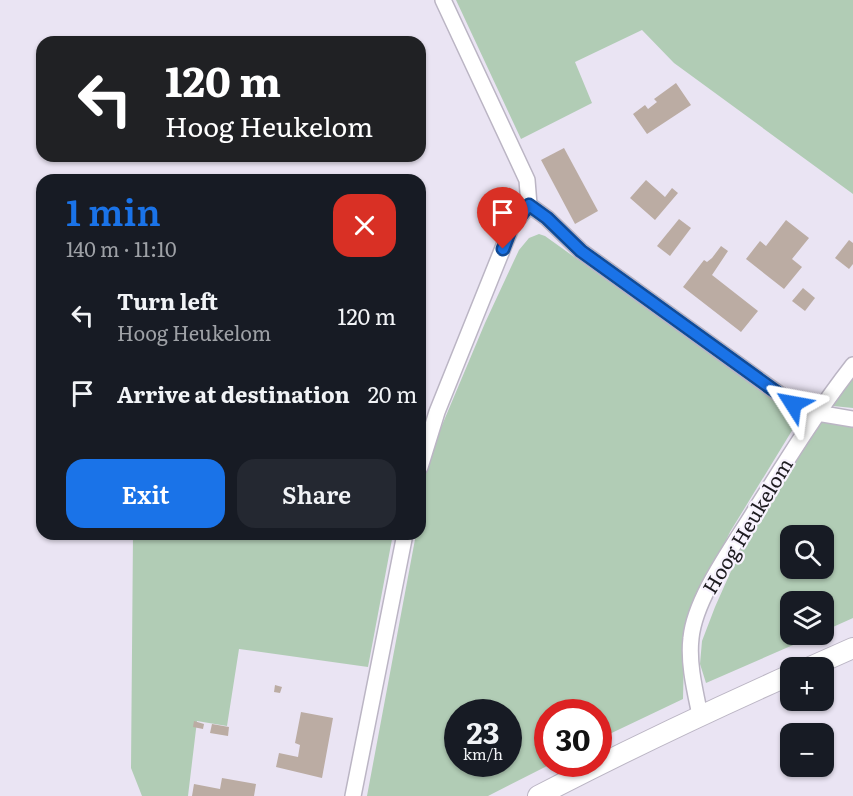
<!DOCTYPE html>
<html lang="en">
<head>
<meta charset="utf-8">
<style>
	:root { --surface:#171b24; --page:#242831; --text:#f1f3f6; --muted:#9ea1a6; --accent:#1a73e8 }
	body { margin:0; font-family:Literata,serif; background:var(--page); color:var(--text); height:100vh; display:flex; flex-direction:column; font-size:22px; white-space:nowrap }
	* { box-sizing:border-box; margin:0 }
	p { font-size:20px; color:var(--muted) }
	.icon { flex:none; width:33px; height:33px; fill:none; stroke:currentColor; stroke-width:2; stroke-linecap:round; stroke-linejoin:round }
	.map { position:relative; flex:1; overflow:hidden }
	.sheet { position:absolute; left:36px; top:174px; width:390px; height:366px; display:flex; flex-direction:column; background:var(--surface); border-radius:18px; box-shadow:0 2px 4px #0004 }
	.sheet>* { flex:none }
	.hud { position:absolute; left:36px; top:36px; width:390px; height:126px; border-radius:18px; box-shadow:0 2px 4px #0004; background:#202124; color:#fff; overflow:hidden }
	.buttons { position:absolute; left:780px; top:525px; display:grid; gap:12px }
	.buttons a { display:grid; place-items:center; width:54px; height:54px; border-radius:12px; background:var(--surface); box-shadow:0 2px 4px #0004; font-size:30px }
	.speed { position:absolute; left:444px; top:699px; display:flex; gap:12px; font-size:30px; font-weight:700; text-align:center }
	.speed>* { display:grid; place-content:center; width:78px; height:78px; border-radius:50%; background:var(--surface); box-shadow:0 2px 4px #0004; line-height:1 }
	.speed small { font-size:15px; font-weight:400 }
	.speed .limit { border:9px solid #d22; background:#fff; color:#111 }
	.pin { position:absolute; display:grid; place-items:center; width:51px; height:51px; color:#fff; margin:-62px -26px; border-radius:50% 50% 50% 0; rotate:-45deg; box-shadow:0 0 6px #0007 }
	.pin .icon { rotate:45deg }
	.me { position:absolute; width:66px; margin:-33px; rotate:304deg; stroke-linejoin:round; filter:drop-shadow(0 0 4px #0008) }
	.turn { display:flex; align-items:center; gap:21px; height:126px; padding:0 30px; font-size:27px }
	.turn .icon { width:78px; height:78px; stroke-width:2.5 }
	.turn b { display:block; font-size:42px; line-height:51px }
	.round { display:grid; place-items:center; flex:none; width:63px; height:63px; border-radius:18px; background:var(--page) }
	.summary { display:flex; align-items:center; justify-content:space-between; height:102px; padding:0 30px }
	h1 { font-size:36px; font-weight:600; line-height:45px; color:var(--accent) }
	.button { display:flex; gap:12px; margin-top:auto; padding:12px 30px }
	.button a { flex:1; height:69px; border-radius:18px; background:var(--accent); color:#fff; font-size:24px; font-weight:600; line-height:69px; text-align:center }
	.button a+a { background:var(--page); color:var(--text) }
	ul { padding:0; list-style:none }
	li { display:flex; align-items:center; gap:18px; height:78px; padding:0 30px }
	li div { flex:1 }
	li b { display:block; font-size:22px }
	li em { font-style:normal }
	.map>svg:first-child { display:block }
	.green { fill:#b1ccb5; fill-rule:evenodd }
	.building { fill:#bbaca3 }
	.lines { fill:none; stroke-linecap:round; stroke-linejoin:round }
	.street-casing { stroke:#bbb5c4; stroke-width:18 }
	.secondary-casing { stroke:#bbb5c4; stroke-width:22 }
	.street { stroke:#fff; stroke-width:15 }
	.secondary { stroke:#fff; stroke-width:20 }
	.route-casing { stroke:#114b97; stroke-width:15 }
	.route { stroke:#1a73e8; stroke-width:10 }
	.labels { text-anchor:middle; stroke-width:4.5; stroke-linejoin:round; paint-order:stroke }
	.street-label { font-size:20px; fill:#1d1b20; stroke:#f7f2fe }
</style>
</head>
<body>
<div class="map">
<svg width="853" height="796" viewBox="0 0 853 796">
	<rect width="100%" height="100%" fill="#eae4f3"/>
	<g class="green">
		<polygon points="456,0 853,0 853,194 674,63 642,30 575,62 592,103 521,139"/>
		<path d="M 539,234 L 545,236 L 796,416 L 796,424 L 730,532 L 707,581 L 684,654 L 683,699 L 599,739 L 598,712 L 548,712 L 548,764 L 551,764 L 488,796 L 367,796 L 416,534 L 420,534 L 424,481 L 432,449 L 485,323 L 519,250 L 529,238 ZM 458,712 L 508,712 L 508,764 L 458,764 Z"/>
		<polygon points="853,377 853,408 833,406"/>
		<path d="M 820,420 L 853,423 L 853,618 L 824,631 L 824,602 L 790,602 L 790,634 L 816,635 L 706,683 L 700,664 L 702,641 L 715,607 L 747,535 ZM 790,536 L 824,536 L 824,568 L 790,568 Z"/>
		<polygon points="133,534 393,534 368,667 239,649 227,726 197,721 188,796 142,796 131,768"/>
	</g>
	<g class="building">
		<polygon points="676,83 691,105 647,134 633,114 645,105 648,109 657,102 654,99"/>
		<polygon points="564,148 598,211 575,224 541,160"/>
		<polygon points="646,180 665,197 672,188 678,193 655,220 630,198"/>
		<polygon points="679,219 691,228 670,256 657,246"/>
		<polygon points="786,220 809,238 792,259 802,267 784,289 746,259 760,241 766,246"/>
		<polygon points="849,240 853,243 853,264 849,269 835,258"/>
		<polygon points="721,246 728,251 712,275 758,311 741,332 683,287 704,260 707,262 712,258"/>
		<polygon points="803,288 815,298 805,311 792,301"/>
		<polygon points="275,685 282,687 280,693 274,692"/>
		<polygon points="301,712 333,718 322,778 276,767 279,753 298,757 300,745 295,743"/>
		<polygon points="194,721 204,724 203,729 193,727"/>
		<polygon points="212,724 229,727 228,736 210,733"/>
		<polygon points="222,778 256,784 254,796 192,796 194,784 220,789"/>
	</g>
	<g class="lines">
		<defs>
			<g id="street">
				<polyline points="443,0 527,180 529,205"/>
				<polyline points="529,205 547,218 581,251 793,404 817,413 853,419"/>
				<polyline points="420,467 437,412 511,228 529,205"/>
				<path d="M 700,715 C 695,691 688,663 691,638 C 695,597 735,544 756,509 C 787,460 817,411 853,365"/>
				<polyline points="353,796 405,534"/>
			</g>
			<g id="secondary">
				<polyline points="808,668 853,648"/>
				<path d="M 538,796 C 621,753 705,713 790,675"/>
			</g>
		</defs>
		<use href="#street" class="street-casing"/>
		<use href="#secondary" class="secondary-casing"/>
		<use href="#street" class="street"/>
		<use href="#secondary" class="secondary"/>
	</g>
	<g class="lines">
		<defs>
			<polyline id="route" points="503,249 511,228 529,205 547,218 581,251 793,404"/>
		</defs>
		<use href="#route" class="route-casing"/>
		<use href="#route" class="route"/>
	</g>
	<g class="labels">
		<g class="street-label">
			<text transform="translate(748 526) rotate(-59)" y="7">Hoog Heukelom</text>
		</g>
	</g>
</svg>
<div class="buttons">
<a><svg class="icon" aria-label="search" viewBox="0 0 24 24"><circle cx="10" cy="10" r="6"/><path d="M15 15l6 6"/></svg></a>
<a><svg class="icon" aria-label="layers" viewBox="0 0 24 24"><path d="M12 4l9 5-9 5-9-5zM3 14l9 5 9-5"/></svg></a>
<a>+</a>
<a>−</a>
</div>
<div class="speed"><div>23<small>km/h</small></div><div class="limit">30</div></div>
<div class="pin" style="left:503px;top:249px;background:#d93025"><svg class="icon" aria-label="arrive" viewBox="0 0 24 24"><path d="M6 21V4h12l-3 4 3 4H6"/></svg></div>
<svg class="me" style="left:793px;top:404px" viewBox="-20 -20 40 40"><path d="M0-17L14 15 0 8-14 15z" fill="#1a73e8" stroke="#fff" stroke-width="4"/></svg>
<div class="hud">
<div class="turn"><svg class="icon" aria-label="left" viewBox="0 0 24 24"><path d="M17 20v-9H6M10 6l-5 5 5 5"/></svg><div><b>120 m</b>Hoog Heukelom</div></div>
</div>
<section class="sheet">
<div class="summary"><div><h1>1 min</h1><p>140 m · 11:10</p></div><a class="round" style="background:#d93025;color:#fff"><svg class="icon" aria-label="close" viewBox="0 0 24 24"><path d="M6 6l12 12M18 6L6 18"/></svg></a></div>
<ul>
<li><svg class="icon" aria-label="left" viewBox="0 0 24 24"><path d="M17 20v-9H6M10 6l-5 5 5 5"/></svg><div><b>Turn left</b><p>Hoog Heukelom</p></div><em>120 m</em></li>
<li><svg class="icon" aria-label="arrive" viewBox="0 0 24 24"><path d="M6 21V4h12l-3 4 3 4H6"/></svg><div><b>Arrive at destination</b></div><em>20 m</em></li>
</ul>
<div class="button"><a>Exit</a><a>Share</a></div>
</section>
</div>
</body>
</html>
